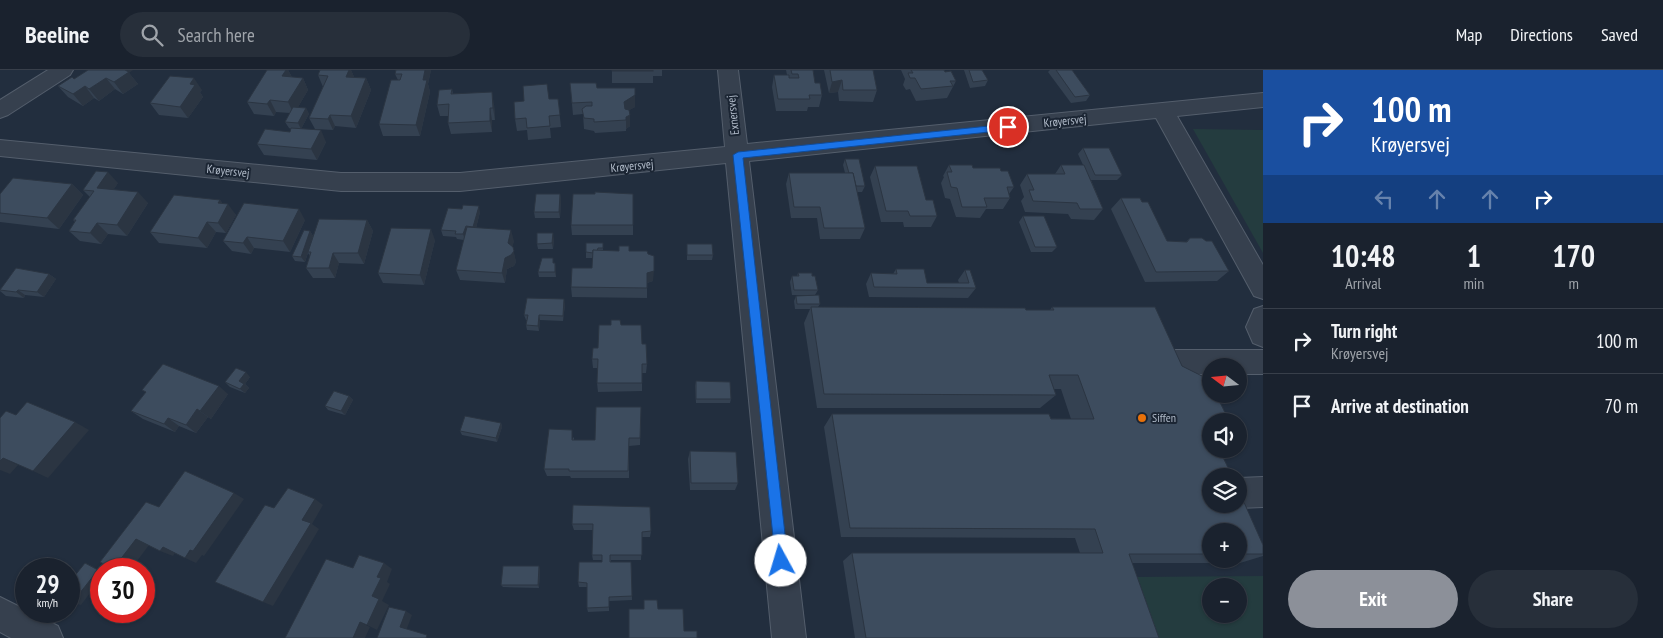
<!DOCTYPE html>
<html lang="en">
<head>
<meta charset="utf-8">
<style>
	:root { --surface:#1a222e; --page:#272f3a; --text:#f1f3f6; --muted:#9fa4aa; --line:#383f4a; --accent:#8c9099 }
	body { margin:0; font-family:"PT Sans Narrow",sans-serif; background:var(--page); color:var(--text); height:100vh; display:flex; flex-direction:column; font-size:19px; white-space:nowrap }
	* { box-sizing:border-box; margin:0 }
	p { font-size:16px; color:var(--muted) }
	.icon { flex:none; width:28px; height:28px; fill:none; stroke:currentColor; stroke-width:2; stroke-linecap:round; stroke-linejoin:round }
	.map { position:relative; flex:1; overflow:hidden }
	.details { display:flex; flex-direction:column; background:var(--surface); width:400px }
	.details>* { flex:none }
	.guide { background:#1a4fa0; color:#fff; overflow:hidden }
	.needle { width:32px; rotate:286deg }
	.fabs { position:absolute; left:1202px; top:288px; display:grid; gap:10px }
	.fabs a { display:grid; place-items:center; width:45px; height:45px; border-radius:50%; background:var(--surface); box-shadow:0 1px 4px #0004,0 0 0 1px var(--line); font-size:25px }
	.speed { position:absolute; left:15px; top:488px; display:flex; gap:10px; font-size:25px; font-weight:700; text-align:center }
	.speed>* { display:grid; place-content:center; width:65px; height:65px; border-radius:50%; background:var(--surface); box-shadow:0 1px 4px #0004,0 0 0 1px var(--line); line-height:1 }
	.speed small { font-size:12px; font-weight:400 }
	.speed .limit { border:8px solid #d22; background:#fff; color:#111 }
	.pin { position:absolute; display:grid; place-items:center; width:42px; height:42px; color:#fff; margin:-21px; border:2px solid #fff; border-radius:50%; box-shadow:0 1px 5px #0007 }
	.me { position:absolute; width:55px; margin:-28px; rotate:354deg; stroke-linejoin:round; filter:drop-shadow(0 0 4px #0008) }
	.turn { display:flex; align-items:center; gap:18px; height:105px; padding:0 25px; font-size:22px }
	.turn .icon { width:65px; height:65px; stroke-width:2.5 }
	.turn b { display:block; font-size:35px; line-height:42px }
	.lanes { display:flex; align-items:center; height:48px; padding:0 25px; background:#0003; justify-content:center; gap:25px; direction:ltr }
	.lanes .off { opacity:.35 }
	.eta { display:flex; justify-content:space-evenly; align-items:center; height:85px; text-align:center }
	.eta b { font-size:30px; font-weight:700; line-height:35px }
	.primary-button { display:flex; gap:10px; margin-top:auto; padding:10px 25px }
	.primary-button a { flex:1; height:58px; border-radius:30px; background:var(--accent); color:#fff; font-size:20px; font-weight:700; line-height:58px; text-align:center }
	.primary-button a+a { background:var(--page); color:var(--text) }
	ul { padding:0; list-style:none }
	li { display:flex; align-items:center; gap:15px; height:65px; padding:0 25px; border-top:1px solid var(--line) }
	li div { flex:1 }
	li b { display:block; font-size:19px }
	li em { font-style:normal }
	header { display:flex; align-items:center; gap:30px; box-sizing:border-box; height:70px; padding:0 25px; background:var(--surface); border-bottom:1px solid var(--line) }
	header strong { font-size:24px }
	nav { display:flex; gap:28px; margin-inline-start:auto; font-size:18px }
	.search { width:350px; height:45px; background:var(--page); display:flex; align-items:center; gap:12px; box-sizing:border-box; padding:0 18px; border-radius:28px; color:var(--muted); font-size:19px }
	main { display:flex; flex:1; min-height:0 }
	.map>svg:first-child { display:block }
	.green { fill:#243c3f; fill-rule:evenodd }
	.lines { fill:none; stroke-linecap:round; stroke-linejoin:round }
	.minor-casing { stroke:#545e6c; stroke-width:2 }
	.minor { fill:#36404e; fill-rule:evenodd }
	.wall { fill:#344151; fill-rule:evenodd }
	.shaded-wall { fill:#2b3542 }
	.building { fill:#3d4c5e; stroke:#2b3542 }
	.route { fill:#1a73e8; stroke:#114b97 }
	.food-dot { fill:#e8710a; stroke:#1b2533; stroke-width:2 }
	.labels { text-anchor:middle; stroke-width:4; stroke-linejoin:round; paint-order:stroke }
	.street-label { font-size:12px; fill:#b1bbc9; stroke:#1b2533 }
	.poi-label { font-size:12px; fill:#b1bbc9; stroke:#1b2533; text-anchor:start }
</style>
</head>
<body>
<header>
<strong>Beeline</strong>
<div class="search"><svg class="icon" aria-label="search" viewBox="0 0 24 24"><circle cx="10" cy="10" r="6"/><path d="M15 15l6 6"/></svg>Search here</div>
<nav><a>Map</a><a>Directions</a><a>Saved</a></nav>
</header>
<main>
<div class="map">
<svg width="1263" height="568" viewBox="0 0 1263 568">
	<rect width="100%" height="100%" fill="#222e3e"/>
	<g class="green">
		<polygon points="1193,59 1263,60 1263,183"/>
		<path d="M 1263,506 L 1263,568 L 1156,568 L 1134,507 ZM 1211,516 L 1239,516 L 1239,544 L 1211,544 Z"/>
	</g>
	<g class="lines">
		<defs>
			<g id="minor">
				<polygon points="48,0 73,0 70,5 8,45 0,48 0,30"/>
				<polygon points="718,0 738,0 747,74 1263,23 1263,37 1177,46 1263,195 1263,229 1254,226 1156,48 749,91 806,568 772,568 726,93 460,121 341,121 0,86 0,70 341,103 460,103 725,77"/>
				<polygon points="1263,236 1263,277 1253,273 1246,257 1254,239"/>
				<polygon points="1176,280 1263,280 1263,304 1239,304 1239,296 1211,296 1211,304 1176,304 1166,301 1162,292 1166,283"/>
				<polygon points="1263,407 1263,437 1239,438 1229,434 1239,434 1239,408"/>
				<polygon points="0,527 58,556 63,568 11,568 0,562"/>
			</g>
		</defs>
		<use href="#minor" class="minor-casing"/>
		<use href="#minor" class="minor"/>
	</g>
	<g class="wall">
		<polygon points="286,0 288,0 292,7 303,8 308,20 298,37 306,38 309,44 301,59 326,72 317,90 264,85 257,74 290,62 291,59 289,58 285,52 290,43 276,42 274,46 254,44 247,32"/>
		<polygon points="320,0 351,0 354,7 366,8 371,20 356,58 335,56 333,60 315,59 309,48 323,17 318,5"/>
		<polygon points="396,0 431,0 428,14 430,22 420,66 383,66 379,54 398,10 395,4"/>
		<polygon points="612,0 662,0 662,6 653,6 653,13 612,13"/>
		<polygon points="786,0 813,0 815,13 822,25 819,37 808,37 807,41 776,41 772,17 774,5 787,5"/>
		<polygon points="824,0 873,0 877,20 873,32 839,31 838,22 829,23"/>
		<polygon points="901,0 944,0 945,2 956,11 947,28 916,31 910,19 906,20 903,15 905,9"/>
		<polygon points="964,0 982,0 988,10 985,16 970,18"/>
		<polygon points="1050,0 1072,0 1090,25 1086,31 1071,33 1048,2"/>
		<polygon points="129,3 138,14 123,24 115,19 99,31 94,28 83,36 68,27 58,16 74,9"/>
		<polygon points="570,13 597,18 635,37 629,40 630,56 626,59 626,61 595,63 594,61 584,59 583,44 573,45"/>
		<polygon points="452,19 453,24 494,34 495,50 492,50 492,62 451,64 448,53 448,46 440,46 437,35"/>
		<polygon points="202,20 200,22 203,27 188,48 159,45 150,33"/>
		<polygon points="549,29 558,29 561,57 550,58 551,68 528,70 527,60 517,61 515,49"/>
		<polygon points="1083,78 1122,105 1117,110 1091,110 1103,139 1094,150 1071,149 1068,144 1025,142 1021,131 1024,127 1020,115 1027,104 1055,104 1061,95 1083,95 1078,84"/>
		<polygon points="845,89 865,116 862,122 857,122 865,158 860,169 820,169 817,148 791,148 786,114 789,103 845,103 843,95"/>
		<polygon points="949,95 973,98 1001,101 1014,117 1009,124 1010,128 1003,139 986,139 980,148 956,147 950,129 945,128 941,113 944,107 943,106"/>
		<polygon points="875,96 926,130 937,146 931,157 904,157 903,152 881,152 870,107"/>
		<polygon points="118,113 113,120 148,133 127,166 108,164 101,174 80,171 69,161 75,152 73,150 90,127 83,120"/>
		<polygon points="72,114 83,125 59,159 0,152 0,124"/>
		<polygon points="560,124 561,130 560,148 535,148 534,142"/>
		<polygon points="633,124 633,165 572,165 571,155"/>
		<polygon points="1121,128 1142,132 1167,171 1186,172 1190,168 1229,201 1217,211 1145,212 1111,139"/>
		<polygon points="220,130 223,134 236,145 226,163 216,162 207,178 159,173 150,162"/>
		<polygon points="480,142 476,158 514,171 512,176 516,192 514,196 507,199 505,213 460,210 456,200 464,170 457,169 456,167 443,166 441,160"/>
		<polygon points="1023,146 1057,177 1052,182 1031,182 1019,152"/>
		<polygon points="305,150 290,182 254,178 251,184 232,181 223,171"/>
		<polygon points="367,150 373,161 364,194 339,193 335,208 313,208 306,198 310,186 308,183 305,192 295,191 292,186 310,161 313,166"/>
		<polygon points="554,169 553,179 538,179 537,174"/>
		<polygon points="435,170 424,215 383,213 378,203"/>
		<polygon points="603,173 603,181 629,181 653,211 647,213 647,228 572,227 571,217 592,198 592,188 586,188 586,182"/>
		<polygon points="687,174 713,185 712,190 687,190"/>
		<polygon points="554,193 556,198 556,207 539,207 538,202"/>
		<polygon points="896,199 927,213 959,213 958,210 965,200 976,218 968,228 869,227 866,214 871,203 893,204"/>
		<polygon points="798,203 812,206 818,220 815,225 792,225 790,212 792,206 797,206"/>
		<polygon points="49,204 56,209 44,227 25,225 24,228 6,226 0,221 0,219"/>
		<path d="M 796,226 L 820,234 L 818,237 L 1026,240 L 1050,240 L 1052,237 L 1182,296 L 1211,351 L 1211,379 L 1263,475 L 1263,486 L 1240,493 L 1132,493 L 1159,568 L 855,568 L 843,491 L 852,483 L 1080,483 L 1075,468 L 841,467 L 824,357 L 832,344 L 1071,349 L 1061,319 L 1054,319 L 1056,325 L 1040,338 L 817,338 L 804,253 L 810,239 L 795,239 L 794,231 ZM 1211,461 L 1239,461 L 1239,489 L 1211,489 Z"/>
		<polygon points="565,234 563,251 540,250 539,261 527,260 526,255 527,250 526,250 524,245"/>
		<polygon points="621,255 642,274 647,294 646,303 642,303 642,321 598,322 597,313 597,298 593,298 592,289 598,278"/>
		<polygon points="250,307 245,314 249,318 245,323 230,317 225,312"/>
		<polygon points="696,311 731,329 730,333 696,333 695,316"/>
		<polygon points="142,320 228,324 211,349 208,347 196,363 179,356 175,362 143,349 131,341 146,322"/>
		<polygon points="349,326 353,330 345,345 328,340 325,336"/>
		<polygon points="641,337 640,375 629,376 629,408 571,408 570,406 547,406 544,399 574,367 574,370 595,370"/>
		<polygon points="501,353 502,357 497,372 462,365 460,361"/>
		<polygon points="690,381 738,413 735,420 690,420 688,389"/>
		<polygon points="573,435 651,461 650,467 642,467 641,490 611,490 611,492 631,492 632,530 609,531 609,541 588,542 587,538 587,517 579,517 578,512 602,492 602,490 593,490 592,485 593,460 574,460 572,454"/>
		<polygon points="540,498 539,518 503,517 501,515"/>
	</g>
	<g class="shaded-wall">
		<polygon points="119,0 133,0 129,3 138,14 123,24 114,12"/>
		<polygon points="286,0 288,0 293,9 282,6"/>
		<polygon points="349,0 351,0 355,9 346,7"/>
		<polygon points="425,0 431,0 428,14 430,22 420,66 416,55"/>
		<polygon points="106,8 115,19 99,31 89,19"/>
		<polygon points="194,8 202,20 200,22 203,27 188,48 180,37 190,14"/>
		<polygon points="303,8 308,20 294,44 288,32"/>
		<polygon points="366,8 371,20 356,58 351,46"/>
		<polygon points="842,10 838,22 829,23 832,12"/>
		<polygon points="85,16 94,28 83,36 73,24"/>
		<polygon points="492,22 494,34 495,50 493,38"/>
		<polygon points="635,25 635,37 624,43 624,32"/>
		<polygon points="270,30 276,42 274,46 267,34"/>
		<polygon points="306,38 309,44 301,59 298,53"/>
		<polygon points="490,38 492,50 492,62 490,51"/>
		<polygon points="330,45 335,56 333,60 328,49"/>
		<polygon points="630,45 630,56 626,59 626,47"/>
		<polygon points="321,60 326,72 317,90 311,79"/>
		<polygon points="108,102 118,113 107,129 97,118"/>
		<polygon points="72,114 83,125 59,159 47,148"/>
		<polygon points="138,122 148,133 127,166 117,155"/>
		<polygon points="560,124 561,130 560,148 559,142"/>
		<polygon points="220,130 226,138 228,134 236,145 226,163 218,153 218,133"/>
		<polygon points="479,136 480,142 475,162 473,157"/>
		<polygon points="299,139 305,150 290,182 283,171"/>
		<polygon points="367,150 373,161 364,194 358,183"/>
		<polygon points="207,152 216,162 207,178 198,168"/>
		<polygon points="97,153 108,164 101,174 90,163"/>
		<polygon points="466,156 467,162 465,170 463,164"/>
		<polygon points="431,159 435,170 424,215 420,205"/>
		<polygon points="511,160 514,171 511,183 508,173"/>
		<polygon points="310,161 313,166 305,192 301,187"/>
		<polygon points="553,163 554,169 553,179 552,173"/>
		<polygon points="247,167 254,178 251,184 243,173"/>
		<polygon points="513,177 516,192 514,196 507,199 505,213 502,203 505,188"/>
		<polygon points="333,183 339,193 335,208 329,198"/>
		<polygon points="555,193 556,198 556,207 555,202"/>
		<polygon points="654,201 653,211 647,213 647,203"/>
		<polygon points="49,204 56,209 44,227 37,222"/>
		<polygon points="18,220 25,225 24,228 16,222"/>
		<polygon points="564,229 565,234 563,251 563,246"/>
		<polygon points="539,245 540,250 539,261 538,256"/>
		<polygon points="246,302 250,307 245,314 249,318 245,323 240,319 239,311"/>
		<polygon points="219,316 228,324 211,349 200,341"/>
		<polygon points="349,326 353,330 345,345 341,341"/>
		<polygon points="197,339 208,347 196,363 186,355"/>
		<polygon points="168,348 179,356 175,362 164,354"/>
		<polygon points="75,352 89,360 48,408 33,401"/>
		<polygon points="501,353 502,357 497,372 496,368"/>
		<polygon points="3,388 18,395 10,404 0,400 0,391"/>
		<polygon points="234,423 244,429 204,486 202,485 196,493 185,488"/>
		<polygon points="315,429 323,435 312,454 319,459 273,536 263,532 302,450"/>
		<polygon points="136,469 149,475 131,499 113,499"/>
		<polygon points="163,477 175,483 173,486 160,481"/>
		<polygon points="85,493 92,496 101,501 101,508 81,535 72,533"/>
		<polygon points="384,493 392,499 387,512 390,514 382,531 389,535 377,560 367,555 372,526 377,507"/>
		<polygon points="539,496 540,498 539,518 538,515"/>
		<polygon points="406,541 412,545 406,561 400,557"/>
		<polygon points="360,552 370,557 365,568 353,568"/>
	</g>
	<g class="building">
		<polygon points="88,0 125,0 129,2 114,12 106,8 89,19 85,16 73,24 58,16 72,7 74,9"/>
		<polygon points="267,0 286,0 282,6 303,8 288,32 270,30 267,34 247,32"/>
		<polygon points="320,0 349,0 346,7 366,8 351,46 330,45 328,49 309,48 328,6 318,5"/>
		<polygon points="396,0 425,0 423,10 427,10 416,55 379,54 391,10 400,10 402,4 395,4"/>
		<rect x="612" y="0" width="41" height="1"/>
		<polygon points="791,0 813,0 815,13 820,13 822,25 809,25 810,29 778,29 774,5 789,5 789,8 799,8 798,4 792,4"/>
		<polygon points="830,0 873,0 877,20 843,20 842,10 832,12"/>
		<polygon points="911,0 944,0 945,2 951,1 956,11 950,11 953,16 921,19 915,8 910,8 908,3 913,3"/>
		<polygon points="969,0 982,0 988,10 973,12"/>
		<polygon points="1056,0 1072,0 1090,25 1075,27"/>
		<polygon points="170,6 194,8 190,14 195,15 180,37 150,33"/>
		<polygon points="570,13 596,13 597,18 635,18 635,25 624,32 625,39 629,40 630,45 626,47 626,50 594,52 594,49 584,48 582,39 586,36 592,36 592,32 572,33"/>
		<polygon points="547,14 549,29 558,29 560,45 549,46 550,56 527,58 526,48 515,49 514,32 524,31 523,16"/>
		<polygon points="452,19 451,24 492,22 493,38 490,38 490,51 448,53 449,34 437,35 439,20"/>
		<polygon points="293,37 306,38 298,53 285,52"/>
		<polygon points="291,58 321,60 311,79 257,74 265,59 290,62"/>
		<polygon points="1083,78 1109,78 1122,105 1095,105"/>
		<polygon points="845,89 859,89 865,116 856,116 853,103 849,103"/>
		<polygon points="949,95 972,95 973,98 1000,98 1001,101 1008,101 1014,117 1007,117 1010,128 984,128 987,137 962,137 957,118 951,117 947,102 952,102"/>
		<polygon points="1061,95 1084,95 1103,139 1080,139 1077,133 1033,131 1029,120 1034,120 1027,104 1065,104"/>
		<polygon points="875,96 917,96 926,130 933,130 937,146 910,146 908,141 886,141"/>
		<polygon points="96,101 108,102 97,118 138,122 117,155 97,153 90,163 69,161 76,150 73,150 94,121 83,120"/>
		<polygon points="789,103 853,103 865,158 824,158 820,137 794,137"/>
		<polygon points="13,108 72,114 47,148 0,143 0,124"/>
		<polygon points="595,122 633,124 633,155 571,155 573,124 595,124"/>
		<polygon points="536,124 560,124 559,142 534,142"/>
		<polygon points="174,125 220,130 218,133 228,134 218,153 207,152 198,168 150,162"/>
		<polygon points="1121,128 1140,128 1142,132 1148,132 1167,171 1187,172 1190,168 1202,168 1206,171 1212,171 1229,201 1156,202"/>
		<polygon points="244,133 299,139 283,171 247,167 243,173 223,171"/>
		<polygon points="463,135 479,136 473,157 466,156 463,164 455,164 456,161 441,160 448,138 462,139"/>
		<polygon points="1023,146 1044,146 1057,177 1035,177"/>
		<polygon points="319,149 367,150 358,183 333,183 329,198 306,198 311,182 308,182"/>
		<polygon points="467,157 511,160 508,173 513,177 514,181 511,185 505,188 502,203 456,200"/>
		<polygon points="391,158 431,159 420,205 378,203"/>
		<polygon points="304,160 310,161 301,187 292,186"/>
		<polygon points="537,163 553,163 552,173 537,174"/>
		<polygon points="586,173 603,173 603,178 598,178 597,181 593,180 593,183 586,182"/>
		<polygon points="687,174 712,174 713,185 687,185"/>
		<polygon points="619,176 629,176 629,181 647,181 648,184 654,186 654,201 647,203 647,218 571,217 572,198 592,198 593,180 619,181"/>
		<polygon points="542,188 553,188 553,193 555,193 555,202 538,202"/>
		<polygon points="16,198 49,204 37,222 18,220 16,222 0,220"/>
		<polygon points="896,199 924,199 927,213 969,213 965,200 970,200 976,218 874,217 871,203 897,204"/>
		<polygon points="798,203 812,203 812,206 815,206 818,220 794,220 792,206 799,206"/>
		<polygon points="819,225 820,234 797,234 796,226"/>
		<polygon points="527,228 564,229 563,246 539,245 538,256 526,255 528,245 524,245"/>
		<polygon points="811,237 1025,238 1026,240 1054,240 1052,237 1155,237 1182,296 1210,310 1211,313 1211,324 1216,324 1229,351 1211,351 1211,354 1208,354 1211,361 1211,379 1219,379 1232,406 1211,406 1211,434 1239,434 1239,421 1263,475 1263,484 1239,484 1239,461 1211,461 1211,484 1129,484 1159,568 866,568 852,483 1103,483 1095,459 850,458 832,344 1049,344 1051,349 1094,349 1078,305 1049,305 1056,325 824,324"/>
		<polygon points="611,250 620,250 621,255 641,255 642,274 646,274 647,294 642,294 642,313 597,313 598,289 592,289 593,278 598,278 599,255 611,255"/>
		<polygon points="163,294 219,316 200,341 197,339 186,355 168,348 164,354 131,341 146,322 142,320"/>
		<polygon points="236,298 246,302 239,311 244,314 240,319 225,312"/>
		<polygon points="696,311 730,312 731,329 696,329"/>
		<polygon points="334,321 349,326 341,341 325,336"/>
		<polygon points="27,332 75,352 33,401 3,388 0,391 0,348 6,341 16,345"/>
		<polygon points="596,337 641,337 640,368 629,368 628,401 569,401 569,399 544,399 549,359 572,360 572,370 595,370"/>
		<polygon points="465,346 501,353 496,368 460,361"/>
		<polygon points="690,381 736,382 738,413 691,413"/>
		<polygon points="185,401 234,423 193,481 190,480 185,488 163,477 160,481 136,469 113,499 100,492 146,432 159,437"/>
		<polygon points="288,418 315,429 302,450 311,453 263,532 215,512 265,435 274,438"/>
		<polygon points="573,435 650,437 651,461 642,462 642,485 610,485 610,492 631,492 632,526 609,527 609,537 587,538 587,513 578,512 579,492 602,492 602,485 592,485 593,454 572,454"/>
		<polygon points="359,485 384,493 377,507 381,508 372,526 379,529 367,555 360,552 353,568 285,568 326,489 353,498"/>
		<polygon points="85,493 98,500 72,533 69,531 69,513"/>
		<polygon points="503,496 539,496 538,515 501,515"/>
		<polygon points="644,530 657,530 658,539 683,539 684,561 697,561 697,568 629,568 629,539 644,539"/>
		<polygon points="389,537 406,541 400,557 427,565 426,568 377,568"/>
	</g>
	<polygon class="route" points="1008,54 1013,57 1008,60 743,88 788,491 786,495 781,497 776,495 733,85 738,82"/>
	<circle class="food-dot" cx="1142" cy="348" r="5"/>
	<g class="labels">
		<g class="street-label">
			<text transform="translate(733 45) rotate(-96)" y="4">Exnersvej</text>
			<text transform="translate(1065 51) rotate(-6)" y="4">Krøyersvej</text>
			<text transform="translate(632 96) rotate(-6)" y="4">Krøyersvej</text>
			<text transform="translate(228 101) rotate(6)" y="4">Krøyersvej</text>
		</g>
		<g class="poi-label">
			<text x="1152" y="352">Siffen</text>
		</g>
	</g>
</svg>
<div class="fabs">
<a><svg class="needle" viewBox="-14 -14 28 28"><path d="M0-13l5 13h-10z" fill="#e53935"/><path d="M0 13l5-13h-10z" fill="#9fa4aa"/></svg></a>
<a><svg class="icon" aria-label="sound" viewBox="0 0 24 24"><path d="M4 9h4l5-4v14l-5-4H4zM17 9q2 3 0 6"/></svg></a>
<a><svg class="icon" aria-label="layers" viewBox="0 0 24 24"><path d="M12 4l9 5-9 5-9-5zM3 14l9 5 9-5"/></svg></a>
<a>+</a>
<a>−</a>
</div>
<div class="speed"><div>29<small>km/h</small></div><div class="limit">30</div></div>
<div class="pin" style="left:1008px;top:57px;background:#d93025"><svg class="icon" aria-label="arrive" viewBox="0 0 24 24"><path d="M6 21V4h12l-3 4 3 4H6"/></svg></div>
<svg class="me" style="left:781px;top:491px" viewBox="-20 -20 40 40"><circle r="19" fill="#fff"/><path d="M0-13L10 11 0 6-10 11z" fill="#1a73e8"/></svg>
</div>
<section class="details">
<div class="guide">
<div class="turn"><svg class="icon" aria-label="right" viewBox="0 0 24 24"><path d="M7 20v-9h11M14 6l5 5-5 5"/></svg><div><b>100 m</b>Krøyersvej</div></div>
<div class="lanes"><svg class="icon off" aria-label="left" viewBox="0 0 24 24"><path d="M17 20v-9H6M10 6l-5 5 5 5"/></svg><svg class="icon off" aria-label="ahead" viewBox="0 0 24 24"><path d="M12 20V5M6 11l6-6 6 6"/></svg><svg class="icon off" aria-label="ahead" viewBox="0 0 24 24"><path d="M12 20V5M6 11l6-6 6 6"/></svg><svg class="icon" aria-label="right" viewBox="0 0 24 24"><path d="M7 20v-9h11M14 6l5 5-5 5"/></svg></div>
</div>
<div class="eta">
<div><b>10:48</b><p>Arrival</p></div>
<div><b>1</b><p>min</p></div>
<div><b>170</b><p>m</p></div>
</div>
<ul>
<li><svg class="icon" aria-label="right" viewBox="0 0 24 24"><path d="M7 20v-9h11M14 6l5 5-5 5"/></svg><div><b>Turn right</b><p>Krøyersvej</p></div><em>100 m</em></li>
<li><svg class="icon" aria-label="arrive" viewBox="0 0 24 24"><path d="M6 21V4h12l-3 4 3 4H6"/></svg><div><b>Arrive at destination</b></div><em>70 m</em></li>
</ul>
<div class="primary-button"><a>Exit</a><a>Share</a></div>
</section>
</main>
</body>
</html>
